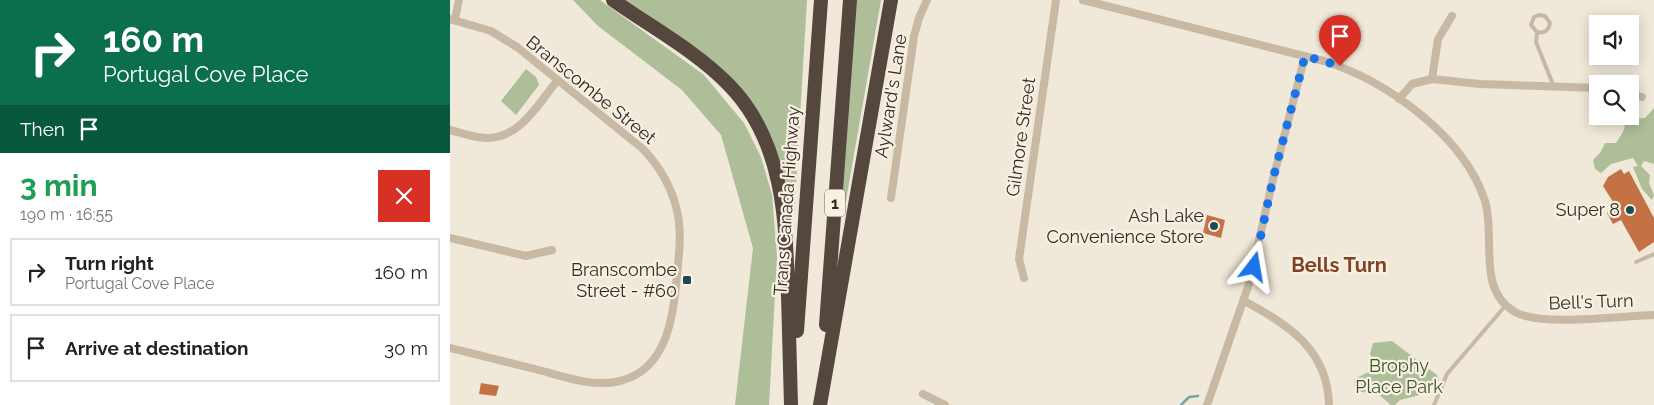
<!DOCTYPE html>
<html lang="en">
<head>
<meta charset="utf-8">
<style>
	:root { --surface:#fff; --page:#f6f6f6; --text:#222; --muted:#767676; --line:#e0e0e0 }
	body { margin:0; font-family:Raleway,sans-serif; background:var(--page); color:var(--text); height:100vh; display:flex; flex-direction:column; font-size:19px; white-space:nowrap }
	* { box-sizing:border-box; margin:0 }
	p { font-size:16px; color:var(--muted) }
	.icon { flex:none; width:28px; height:28px; fill:none; stroke:currentColor; stroke-width:2; stroke-linecap:round; stroke-linejoin:round }
	.map { position:relative; flex:1; overflow:hidden }
	.drawer { display:flex; flex-direction:column; background:var(--surface); width:450px }
	.drawer>* { flex:none }
	.top-card { background:#0b6e4f; color:#fff; overflow:hidden }
	.controls { position:absolute; left:1139px; top:15px; display:grid; gap:10px }
	.controls a { display:grid; place-items:center; width:50px; height:50px; border-radius:0px; background:var(--surface); box-shadow:0 2px 12px #0003; font-size:25px }
	.pin { position:absolute; display:grid; place-items:center; width:42px; height:42px; color:#fff; margin:-51px -21px; border-radius:50% 50% 50% 0; rotate:-45deg; box-shadow:0 0 5px #0007 }
	.pin .icon { rotate:45deg }
	.me { position:absolute; width:55px; margin:-28px; rotate:14deg; stroke-linejoin:round; filter:drop-shadow(0 0 4px #0008) }
	.turn { display:flex; align-items:center; gap:18px; height:105px; padding:0 20px; font-size:22px }
	.turn .icon { width:65px; height:65px; stroke-width:2.5 }
	.turn b { display:block; font-size:35px; line-height:42px }
	.then { display:flex; align-items:center; height:48px; padding:0 20px; background:#0003; gap:10px; font-size:19px }
	.round { display:grid; place-items:center; flex:none; width:52px; height:52px; border-radius:0px; background:var(--page) }
	.head { display:flex; align-items:center; justify-content:space-between; height:85px; padding:0 20px }
	h1 { font-size:30px; font-weight:700; line-height:38px; color:#1e9e55 }
	ul { padding:0; list-style:none }
	li { display:flex; align-items:center; gap:15px; height:68px; margin:0 10px 8px; padding:0 10px; border:2px solid var(--line); border-radius:0px }
	li div { flex:1 }
	li b { display:block; font-size:19px }
	li em { font-style:normal }
	main { display:flex; flex:1; min-height:0 }
	.map>svg:first-child { display:block }
	.green { fill:#adbe98 }
	.lines { fill:none; stroke-linecap:round; stroke-linejoin:round }
	.stream { stroke:#77a3ac; stroke-width:2.5 }
	.building { fill:#c37243 }
	.service { stroke:#c7b9a4; stroke-width:4 }
	.minor { stroke:#c7b9a4; stroke-width:8 }
	.motorway { stroke:#54473d; stroke-width:14 }
	.route { stroke:#1a73e8; stroke-width:9; stroke-dasharray:0 16.2 }
	.poi-dot { fill:#1d4953; stroke:#f8f1e3; stroke-width:2 }
	.labels { text-anchor:middle; stroke-width:4.5; stroke-linejoin:round; paint-order:stroke }
	.shield { fill:#f8f1e3; stroke:#6e665f; stroke-width:1 }
	.shield-label { font-size:16px; font-weight:bold; fill:#332b26 }
	.street-label { font-size:18px; fill:#332b26; stroke:#f8f1e3 }
	.poi-label { font-size:18px; fill:#332b26; stroke:#f8f1e3; text-anchor:end }
	.park-label { font-size:18px; fill:#3e512a; stroke:#f8f1e3 }
	.quarter-label { font-size:20px; font-weight:bold; fill:#804321; stroke:#f8f1e3 }
</style>
</head>
<body>
<main>
<section class="drawer">
<div class="top-card">
<div class="turn"><svg class="icon" aria-label="right" viewBox="0 0 24 24"><path d="M7 20v-9h11M14 6l5 5-5 5"/></svg><div><b>160 m</b>Portugal Cove Place</div></div>
<div class="then">Then<svg class="icon" aria-label="arrive" viewBox="0 0 24 24"><path d="M6 21V4h12l-3 4 3 4H6"/></svg></div>
</div>
<div class="head"><div><h1>3 min</h1><p>190 m · 16:55</p></div><a class="round" style="background:#d93025;color:#fff"><svg class="icon" aria-label="close" viewBox="0 0 24 24"><path d="M6 6l12 12M18 6L6 18"/></svg></a></div>
<ul>
<li><svg class="icon" aria-label="right" viewBox="0 0 24 24"><path d="M7 20v-9h11M14 6l5 5-5 5"/></svg><div><b>Turn right</b><p>Portugal Cove Place</p></div><em>160 m</em></li>
<li><svg class="icon" aria-label="arrive" viewBox="0 0 24 24"><path d="M6 21V4h12l-3 4 3 4H6"/></svg><div><b>Arrive at destination</b></div><em>30 m</em></li>
</ul>
</section>
<div class="map">
<svg width="1204" height="405" viewBox="0 0 1204 405">
	<rect width="100%" height="100%" fill="#f0e8d8"/>
	<g class="green">
		<polygon points="123,0 150,0 254,75 294,123 311,157 322,195 327,256 319,405 285,405 303,248 271,135 232,90 148,26"/>
		<polygon points="173,0 357,0 344,217 336,182 311,120"/>
		<polygon points="406,0 431,0 396,200 388,224"/>
		<polygon points="76,69 86,77 89,85 66,115 51,101"/>
		<polygon points="1204,108 1204,164 1194,161 1191,166 1200,175 1199,183 1204,195 1202,200 1192,189 1183,167 1188,166 1183,158 1161,164 1151,173 1145,169 1143,160 1150,153 1155,143 1166,143 1173,132 1177,119 1195,118"/>
		<polygon points="942,341 987,375 989,380 978,393 950,400 945,405 941,405 928,394 905,391 904,379 927,368 920,354 923,343"/>
	</g>
	<g class="lines">
		<polyline class="stream" points="731,405 739,397 748,396"/>
	</g>
	<g class="building">
		<polygon points="1171,169 1174,174 1179,171 1204,218 1204,242 1189,252 1171,220 1163,224 1157,213 1165,208 1165,205 1153,186 1158,177"/>
		<polygon points="757,215 775,220 771,238 753,233"/>
		<polygon points="31,383 49,386 46,396 29,394"/>
	</g>
	<g class="lines">
		<g class="service">
			<path d="M 1087,32 C 1094,34 1099,30 1100,23 L 1095,16 L 1089,15 L 1084,17 L 1081,25 L 1087,32 L 1086,42 L 1104,87"/>
			<polyline points="1186,262 1204,254"/>
			<polyline points="984,405 997,374 1056,305"/>
		</g>
		<g class="minor">
			<path d="M 633,0 L 874,61 C 937,81 1014,136 1035,201 C 1046,237 1026,290 1065,312 C 1092,327 1171,316 1204,315"/>
			<path d="M 0,19 L 41,31 L 67,47 L 193,149 C 210,167 222,188 227,211 C 232,233 229,254 227,276 C 223,316 218,369 170,381 C 142,388 112,376 85,369 C 56,362 28,355 0,348"/>
			<polyline points="5,19 9,0"/>
			<polyline points="982,79 988,39 1002,16"/>
			<polyline points="1180,93 1192,97"/>
			<polyline points="949,99 962,84 982,79 1030,84 1148,88"/>
			<path d="M 0,130 C 12,133 25,138 38,138 C 70,138 89,103 107,81"/>
			<polyline points="441,198 464,36 469,18 477,0"/>
			<polyline points="0,238 76,256 102,250"/>
			<polyline points="574,278 569,259 606,0"/>
			<path d="M 794,301 C 838,324 878,350 879,405"/>
			<polyline points="473,394 495,405"/>
			<polyline points="757,405 799,284 823,179 855,56"/>
		</g>
		<g class="motorway">
			<path d="M 163,0 C 201,27 246,51 279,85 C 334,141 336,221 338,295 C 339,332 340,368 341,405"/>
			<polyline points="376,325 400,0"/>
			<polyline points="347,331 371,0"/>
			<polyline points="370,405 441,0"/>
		</g>
	</g>
	<g class="lines">
		<polyline class="route" points="804,267 823,179 855,56 890,66"/>
	</g>
	<g class="poi-dot">
		<circle cx="1180" cy="210" r="5"/>
		<circle cx="764" cy="226" r="5"/>
		<rect x="232" y="275" width="10" height="10" rx="2.5"/>
	</g>
	<g class="labels">
		<rect class="shield" x="375" y="189.5" width="20" height="27" rx="4"/>
		<g class="shield-label">
			<text x="385" y="209">1</text>
		</g>
		<g class="street-label">
			<text transform="translate(141 90) rotate(39)" y="6">Branscombe Street</text>
			<text transform="translate(441 96) rotate(-81)" y="6">Aylward's Lane</text>
			<text transform="translate(571 137) rotate(-82)" y="6">Gilmore Street</text>
			<text transform="translate(337 201) rotate(-86)" y="6">Trans Canada Highway</text>
			<text transform="translate(1141 302) rotate(-2)" y="6">Bell's Turn</text>
		</g>
		<g class="poi-label">
			<text x="1170" y="216">Super 8</text>
			<text x="754" y="222">Ash Lake<tspan x="754" dy="21">Convenience Store</tspan></text>
			<text x="227" y="276">Branscombe<tspan x="227" dy="21">Street - #60</tspan></text>
		</g>
		<g class="park-label">
			<text x="949" y="372">Brophy<tspan x="949" dy="21">Place Park</tspan></text>
		</g>
		<g class="quarter-label">
			<text x="889" y="272">Bells Turn</text>
		</g>
	</g>
</svg>
<div class="controls">
<a><svg class="icon" aria-label="sound" viewBox="0 0 24 24"><path d="M4 9h4l5-4v14l-5-4H4zM17 9q2 3 0 6"/></svg></a>
<a><svg class="icon" aria-label="search" viewBox="0 0 24 24"><circle cx="10" cy="10" r="6"/><path d="M15 15l6 6"/></svg></a>
</div>
<div class="pin" style="left:890px;top:66px;background:#d93025"><svg class="icon" aria-label="arrive" viewBox="0 0 24 24"><path d="M6 21V4h12l-3 4 3 4H6"/></svg></div>
<svg class="me" style="left:804px;top:267px" viewBox="-20 -20 40 40"><path d="M0-17L14 15 0 8-14 15z" fill="#1a73e8" stroke="#fff" stroke-width="4"/></svg>
</div>
</main>
</body>
</html>
